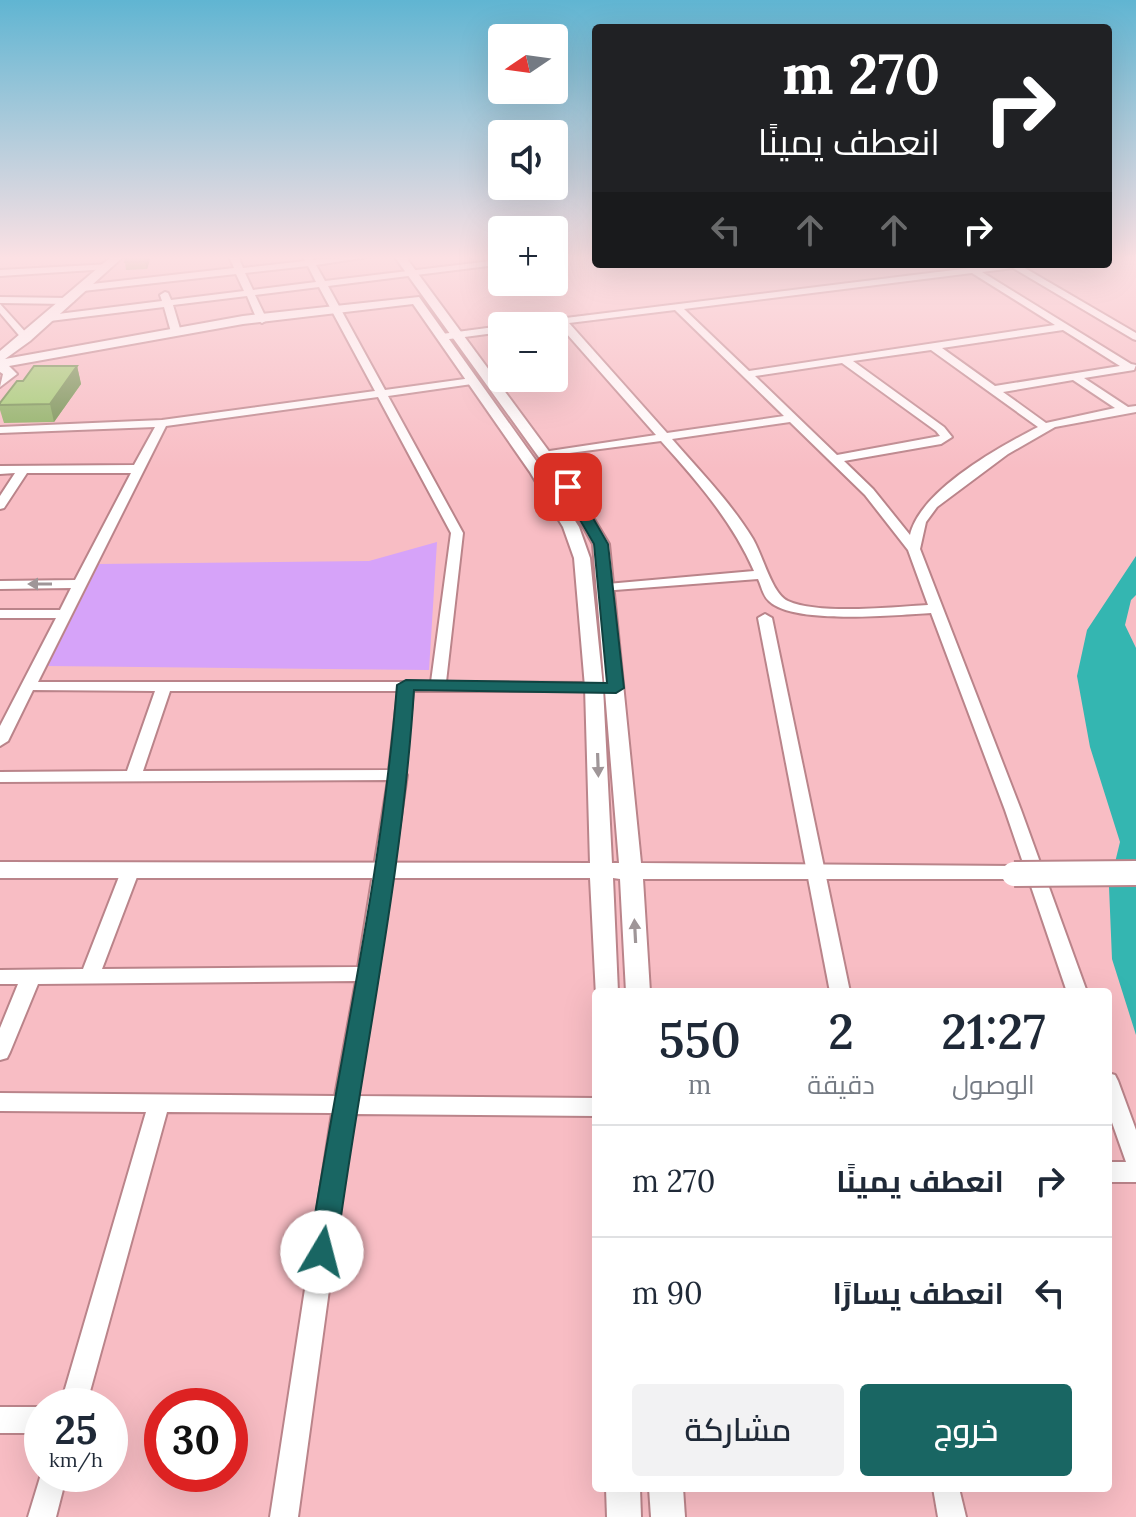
<!DOCTYPE html>
<html lang="ar">
<head>
<meta charset="utf-8">
<style>
	:root { --surface:#fff; --page:#f2f2f3; --text:#1f2937; --muted:#747a83; --line:#e0e1e3; --accent:#196663 }
	body { margin:0; font-family:Lora,Cairo,serif; background:var(--page); color:var(--text); direction:rtl; height:100vh; display:flex; flex-direction:column; font-size:30px; white-space:nowrap }
	* { box-sizing:border-box; margin:0 }
	p { font-size:26px; color:var(--muted) }
	.icon { flex:none; width:44px; height:44px; fill:none; stroke:currentColor; stroke-width:2; stroke-linecap:round; stroke-linejoin:round }
	.map { position:relative; flex:1; overflow:hidden; direction:ltr }
	.side { position:absolute; left:592px; top:988px; width:520px; height:504px; display:flex; flex-direction:column; background:var(--surface); border-radius:8px; box-shadow:0 8px 32px #0002; direction:rtl }
	.side>* { flex:none }
	.guide { position:absolute; left:592px; top:24px; width:520px; height:244px; border-radius:8px; box-shadow:0 8px 32px #0002; direction:rtl; background:#202124; color:#fff; overflow:hidden }
	.needle { width:52px; rotate:257deg }
	.fabs { position:absolute; left:488px; top:24px; display:grid; gap:16px }
	.fabs a { display:grid; place-items:center; width:80px; height:80px; border-radius:8px; background:var(--surface); box-shadow:0 8px 32px #0002; font-size:40px }
	.speed { position:absolute; left:24px; top:1388px; display:flex; gap:16px; font-size:40px; font-weight:700; text-align:center }
	.speed>* { display:grid; place-content:center; width:104px; height:104px; border-radius:50%; background:var(--surface); box-shadow:0 8px 32px #0002; line-height:1 }
	.speed small { font-size:20px; font-weight:400 }
	.speed .limit { border:12px solid #d22; background:#fff; color:#111 }
	.pin { position:absolute; display:grid; place-items:center; width:68px; height:68px; color:#fff; margin:-34px; border-radius:16px; box-shadow:0 4px 12px #0006 }
	.me { position:absolute; width:88px; margin:-44px; rotate:8deg; stroke-linejoin:round; filter:drop-shadow(0 0 6px #0008) }
	.turn { display:flex; align-items:center; gap:28px; height:168px; padding:0 40px; font-size:36px }
	.turn .icon { width:104px; height:104px; stroke-width:2.5 }
	.turn b { display:block; font-size:56px; line-height:68px }
	.lanes { display:flex; align-items:center; height:76px; padding:0 40px; background:#0003; justify-content:center; gap:40px; direction:ltr }
	.lanes .off { opacity:.35 }
	.eta { display:flex; justify-content:space-evenly; align-items:center; height:136px; text-align:center }
	.eta b { font-size:48px; font-weight:600; line-height:56px }
	.cta { display:flex; gap:16px; margin-top:auto; padding:16px 40px }
	.cta a { flex:1; height:92px; border-radius:8px; background:var(--accent); color:#fff; font-size:32px; font-weight:600; line-height:92px; text-align:center }
	.cta a+a { background:var(--page); color:var(--text) }
	ul { padding:0; list-style:none }
	li { display:flex; align-items:center; gap:24px; height:112px; padding:0 40px; border-top:2px solid var(--line) }
	li div { flex:1 }
	li b { display:block; font-size:30px }
	li em { font-style:normal }
	.map>svg:first-child { display:block }
	.green { fill:#d6a3f9 }
	.water { fill:#34b6b1 }
	.lines { fill:none; stroke-linecap:round; stroke-linejoin:round }
	.minor-casing { stroke:#ba848a; stroke-width:4 }
	.tertiary-casing { stroke:#ba848a; stroke-width:4 }
	.minor { fill:#fff; fill-rule:evenodd }
	.tertiary { fill:#fff; fill-rule:evenodd }
	.tertiary-bridge-casing { stroke:#ba848a; stroke-width:28; stroke-linecap:butt }
	.tertiary-bridge { stroke:#fff; stroke-width:24 }
	.wall { fill:#86af5d }
	.shaded-wall { fill:#6d8f4c }
	.building { fill:#9ccc6c; stroke:#6d8f4c; stroke-width:2 }
	.oneway { fill:#9f9698 }
	.route { fill:#196663; stroke:#104240; stroke-width:2 }
</style>
</head>
<body>
<div class="map">
<svg width="1136" height="1517" viewBox="0 0 1136 1517">
	<rect width="100%" height="100%" fill="#f8bdc4"/>
	<polygon class="green" points="437,542 429,670 48,666 99,564 369,561"/>
	<polygon class="water" points="1136,556 1136,595 1131,600 1125,625 1136,648 1136,1035 1112,959 1109,887 1120,842 1090,747 1077,676 1087,630"/>
	<g class="lines">
		<defs>
			<g id="minor">
				<path d="M 229,256 L 238,256 L 243,268 L 305,261 L 303,256 L 312,256 L 313,260 L 374,256 L 316,265 L 325,281 L 491,261 L 491,265 L 488,266 L 328,286 L 385,390 L 472,378 L 477,381 L 472,384 L 388,396 L 463,533 L 446,682 L 594,683 L 601,687 L 594,691 L 413,691 L 405,772 L 407,775 L 378,974 L 356,1096 L 596,1098 L 596,1116 L 353,1114 L 298,1517 L 270,1517 L 332,1113 L 167,1112 L 86,1406 L 60,1406 L 146,1112 L 0,1111 L 0,1093 L 335,1096 L 356,981 L 38,984 L 10,1052 L 7,1058 L 0,1060 L 0,1028 L 18,984 L 0,984 L 0,970 L 83,969 L 122,869 L 125,865 L 137,865 L 140,869 L 102,969 L 358,967 L 388,780 L 0,782 L 0,772 L 127,771 L 155,691 L 33,690 L 8,741 L 0,746 L 0,726 L 56,618 L 0,618 L 0,610 L 60,610 L 71,588 L 0,589 L 0,581 L 75,580 L 131,473 L 27,473 L 4,508 L 0,509 L 0,496 L 15,473 L 0,474 L 0,466 L 134,465 L 155,427 L 0,433 L 0,427 L 162,420 L 375,391 L 319,287 L 255,295 L 267,320 L 262,323 L 257,320 L 247,296 L 173,305 L 181,332 L 176,335 L 171,332 L 164,307 L 50,321 L 45,318 L 50,315 L 162,301 L 160,295 L 165,292 L 168,293 L 171,300 L 244,291 L 236,274 L 83,291 L 78,288 L 83,285 L 234,268 ZM 308,266 L 316,282 L 253,290 L 245,273 ZM 378,397 L 451,533 L 431,682 L 38,682 L 166,426 ZM 170,691 L 398,691 L 389,770 L 143,771 Z"/>
				<polygon points="111,264 112,266 108,269 0,276 0,270"/>
				<path d="M 1003,264 L 1028,264 L 1023,267 L 1136,333 L 1136,340 L 1133,339 L 1013,268 L 982,272 L 1131,364 L 1136,365 L 1134,370 L 1084,378 L 1128,407 L 1136,406 L 1136,412 L 1055,427 L 1008,454 L 937,507 L 926,522 L 920,549 L 1021,810 L 1087,992 L 1067,992 L 1005,810 L 931,613 C 897,615 793,625 769,601 C 763,596 761,585 758,579 L 602,591 L 602,585 L 607,584 L 754,571 C 732,521 697,481 661,441 L 539,457 L 539,453 L 543,452 L 656,435 L 559,325 L 520,326 L 525,323 ZM 972,273 L 1055,325 L 749,371 L 684,309 ZM 675,310 L 784,416 L 667,433 L 569,323 ZM 1063,330 L 1120,366 L 995,386 L 942,348 ZM 931,350 L 1038,427 C 999,447 920,491 910,535 L 873,489 L 844,461 L 941,444 L 952,437 L 944,427 L 853,361 ZM 842,363 L 936,431 L 940,436 L 837,455 L 755,376 ZM 1073,380 L 1115,408 L 1046,423 L 1003,392 ZM 790,422 L 865,495 L 908,550 L 928,605 C 893,607 819,615 788,601 C 772,594 763,556 753,539 C 731,503 700,471 672,439 Z"/>
				<polygon points="0,297 69,298 74,301 69,304 0,303"/>
				<polygon points="0,304 29,336 29,340 23,340 0,313"/>
				<polygon points="502,326 502,332 442,340 437,337 442,334"/>
				<polygon points="765,614 772,618 850,992 830,992 758,618"/>
				<polygon points="1108,1073 1115,1075 1118,1081 1136,1130 1136,1182 1108,1182 1108,1162 1126,1162 1108,1111"/>
				<rect x="0" y="1407" width="42" height="26"/>
				<polygon points="42,1471 42,1474 67,1474 56,1517 28,1517"/>
				<polygon points="933,1488 959,1488 966,1517 938,1517"/>
			</g>
			<g id="tertiary">
				<polygon points="112,256 124,256 30,341 5,359 243,316 419,297 544,472 579,527 590,558 603,687 612,863 619,863 593,544 561,488 394,256 405,256 573,484 609,544 641,863 1014,866 1022,869 1025,874 1022,879 643,879 650,992 626,992 620,879 613,878 618,992 596,992 596,996 590,878 0,878 0,862 590,863 585,687 574,558 563,527 530,472 413,304 243,324 9,366 17,374 0,387 3,374 0,372 0,351"/>
				<polygon points="606,1488 640,1488 641,1517 607,1517"/>
				<polygon points="649,1488 683,1488 685,1517 651,1517"/>
			</g>
		</defs>
		<use href="#minor" class="minor-casing"/>
		<use href="#tertiary" class="tertiary-casing"/>
		<use href="#minor" class="minor"/>
		<use href="#tertiary" class="tertiary"/>
		<defs>
			<polyline id="tertiary-bridge" points="1014,874 1136,873"/>
		</defs>
		<use href="#tertiary-bridge" class="tertiary-bridge-casing"/>
		<use href="#tertiary-bridge" class="tertiary-bridge"/>
	</g>
	<g class="wall">
		<polygon points="127,256 151,256 147,269 126,270 125,262"/>
		<polygon points="77,366 81,384 54,422 4,423 0,410 0,403 23,381"/>
	</g>
	<g class="shaded-wall">
		<polygon points="147,256 151,256 147,269 145,261"/>
		<polygon points="77,366 81,384 54,422 50,404"/>
	</g>
	<g class="building">
		<polygon points="127,256 147,256 145,261 125,262"/>
		<polygon points="34,366 77,366 50,404 0,405 0,403 17,381 23,381"/>
	</g>
	<defs><path id="oneway-solid" d="M-6-.8H1V-3.2L6.5 0L1 3.2V.8H-6Z" transform="scale(2)"/></defs>
	<g class="oneway">
		<use href="#oneway-solid" transform="translate(40 584) rotate(180)"/>
		<use href="#oneway-solid" transform="translate(598 765) rotate(88)"/>
		<use href="#oneway-solid" transform="translate(635 931) rotate(-93)"/>
	</g>
	<linearGradient id="sky" x2="0" y2="1"><stop stop-color="#60b5d2"/><stop offset="0.55" stop-color="#fce1e4"/><stop offset="1" stop-color="#fce1e4" stop-opacity="0"/></linearGradient>
	<rect width="1136" height="469" fill="url(#sky)"/>
	<path class="route" d="M 568,483 L 575,487 L 608,544 L 624,688 L 616,693 L 414,690 C 402,879 361,1065 336,1252 L 332,1261 L 322,1264 L 313,1261 L 309,1252 C 338,1063 382,876 397,685 L 406,680 L 607,683 L 594,544 L 561,487 Z"/>
</svg>
<div class="fabs">
<a><svg class="needle" viewBox="-14 -14 28 28"><path d="M0-13l5 13h-10z" fill="#e53935"/><path d="M0 13l5-13h-10z" fill="#747a83"/></svg></a>
<a><svg class="icon" aria-label="sound" viewBox="0 0 24 24"><path d="M4 9h4l5-4v14l-5-4H4zM17 9q2 3 0 6"/></svg></a>
<a>+</a>
<a>−</a>
</div>
<div class="speed"><div>25<small>km/h</small></div><div class="limit">30</div></div>
<div class="pin" style="left:568px;top:487px;background:#d93025"><svg class="icon" aria-label="arrive" viewBox="0 0 24 24"><path d="M6 21V4h12l-3 4 3 4H6"/></svg></div>
<svg class="me" style="left:322px;top:1252px" viewBox="-20 -20 40 40"><circle r="19" fill="#fff"/><path d="M0-13L10 11 0 6-10 11z" fill="#196663"/></svg>
<div class="guide">
<div class="turn"><svg class="icon" aria-label="right" viewBox="0 0 24 24"><path d="M7 20v-9h11M14 6l5 5-5 5"/></svg><div><b>270 m</b>انعطف يمينًا</div></div>
<div class="lanes"><svg class="icon off" aria-label="left" viewBox="0 0 24 24"><path d="M17 20v-9H6M10 6l-5 5 5 5"/></svg><svg class="icon off" aria-label="ahead" viewBox="0 0 24 24"><path d="M12 20V5M6 11l6-6 6 6"/></svg><svg class="icon off" aria-label="ahead" viewBox="0 0 24 24"><path d="M12 20V5M6 11l6-6 6 6"/></svg><svg class="icon" aria-label="right" viewBox="0 0 24 24"><path d="M7 20v-9h11M14 6l5 5-5 5"/></svg></div>
</div>
<section class="side">
<div class="eta">
<div><b>21:27</b><p>الوصول</p></div>
<div><b>2</b><p>دقيقة</p></div>
<div><b>550</b><p>m</p></div>
</div>
<ul>
<li><svg class="icon" aria-label="right" viewBox="0 0 24 24"><path d="M7 20v-9h11M14 6l5 5-5 5"/></svg><div><b>انعطف يمينًا</b></div><em>270 m</em></li>
<li><svg class="icon" aria-label="left" viewBox="0 0 24 24"><path d="M17 20v-9H6M10 6l-5 5 5 5"/></svg><div><b>انعطف يسارًا</b></div><em>90 m</em></li>
</ul>
<div class="cta"><a>خروج</a><a>مشاركة</a></div>
</section>
</div>
</body>
</html>
